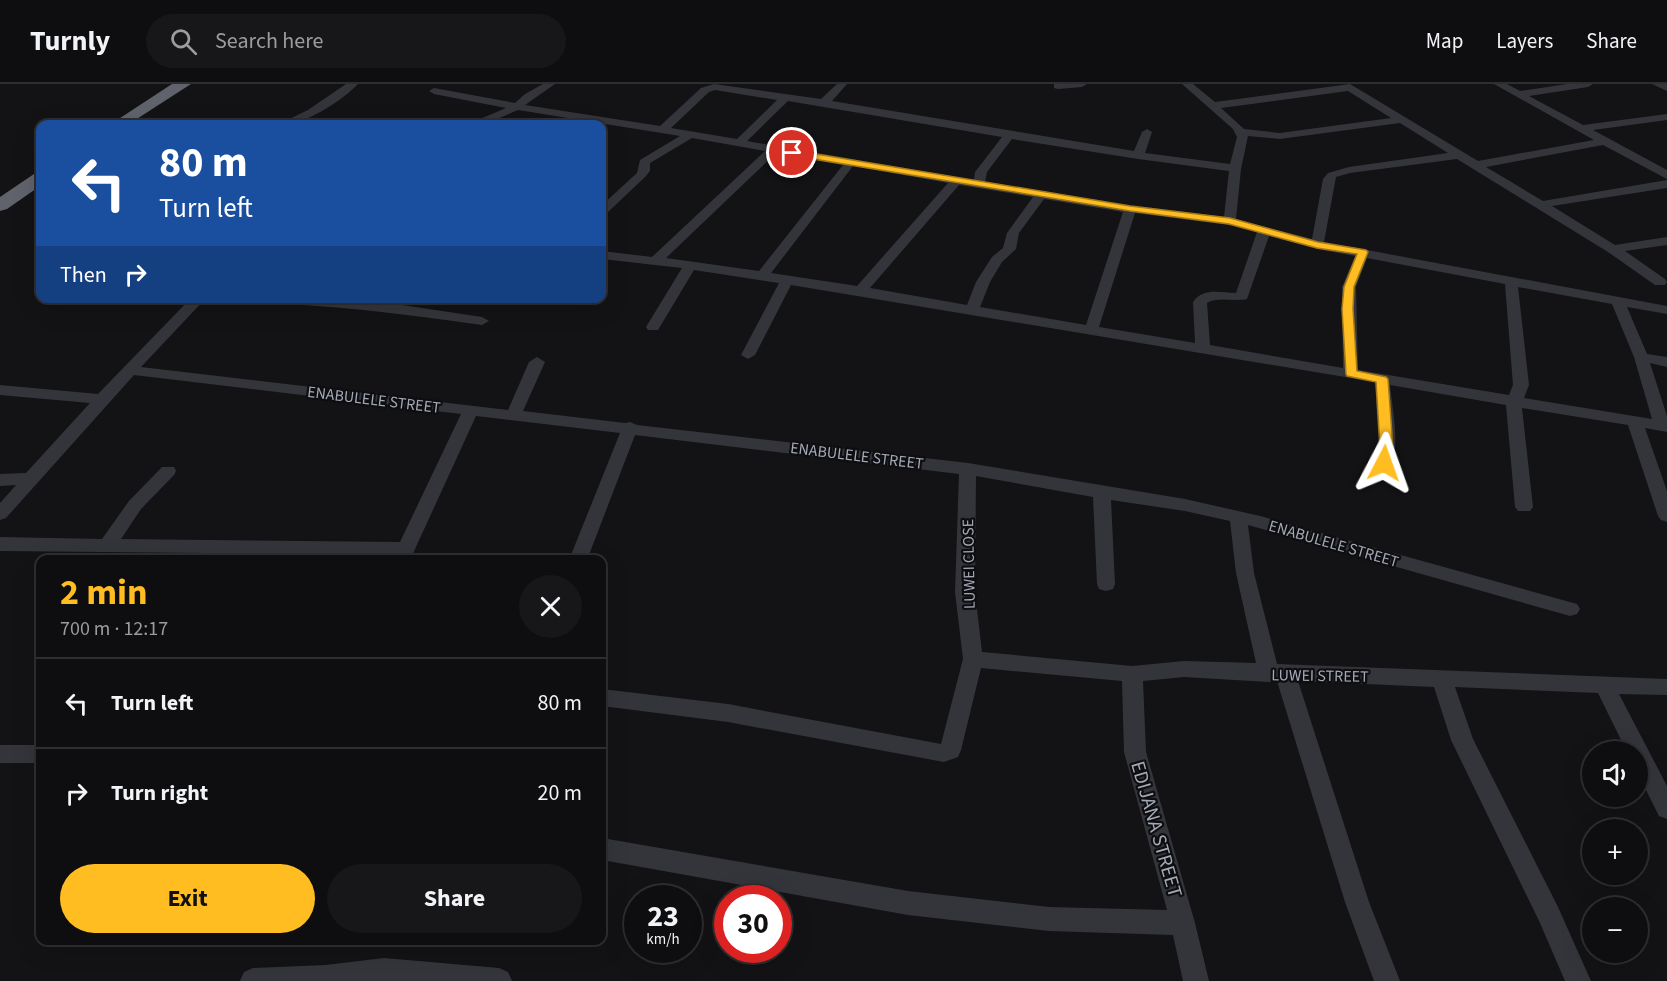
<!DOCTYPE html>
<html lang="en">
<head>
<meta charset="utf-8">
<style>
	:root { --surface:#0e0e10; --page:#171719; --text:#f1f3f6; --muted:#9b9c9f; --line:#2e2e30; --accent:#ffbd22 }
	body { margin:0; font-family:"Source Sans 3",sans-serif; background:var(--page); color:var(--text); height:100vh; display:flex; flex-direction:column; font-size:22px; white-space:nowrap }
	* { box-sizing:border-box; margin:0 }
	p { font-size:20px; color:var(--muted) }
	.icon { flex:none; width:33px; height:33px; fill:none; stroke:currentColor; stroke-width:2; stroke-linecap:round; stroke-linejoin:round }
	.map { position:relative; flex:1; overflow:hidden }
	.drawer { position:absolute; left:36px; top:471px; width:570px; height:390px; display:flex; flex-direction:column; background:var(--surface); border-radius:12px; box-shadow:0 6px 24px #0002,0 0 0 2px var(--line) }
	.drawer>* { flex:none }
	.banner { position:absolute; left:36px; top:36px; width:570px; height:183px; border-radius:12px; box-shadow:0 6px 24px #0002,0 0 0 2px var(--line); background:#1a4fa0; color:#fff; overflow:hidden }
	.tools { position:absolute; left:1582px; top:657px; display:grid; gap:12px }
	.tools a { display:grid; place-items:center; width:66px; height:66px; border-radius:50%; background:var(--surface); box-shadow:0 6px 24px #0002,0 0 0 2px var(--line); font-size:30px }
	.speed { position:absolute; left:624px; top:801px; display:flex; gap:12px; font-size:30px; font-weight:700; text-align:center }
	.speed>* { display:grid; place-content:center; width:78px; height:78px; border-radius:50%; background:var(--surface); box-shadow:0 6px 24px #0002,0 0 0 2px var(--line); line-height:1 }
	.speed small { font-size:15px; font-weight:400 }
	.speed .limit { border:9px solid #d22; background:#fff; color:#111 }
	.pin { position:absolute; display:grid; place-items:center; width:51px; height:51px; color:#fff; margin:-26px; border:3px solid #fff; border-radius:50%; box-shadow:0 2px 6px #0007 }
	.me { position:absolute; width:66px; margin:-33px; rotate:4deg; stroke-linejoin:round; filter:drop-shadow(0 0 4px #0008) }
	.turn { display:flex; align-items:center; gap:21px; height:126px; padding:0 24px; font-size:27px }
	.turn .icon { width:78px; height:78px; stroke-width:2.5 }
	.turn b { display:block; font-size:42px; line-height:51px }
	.then { display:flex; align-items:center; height:57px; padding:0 24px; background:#0003; gap:12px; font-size:22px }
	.round { display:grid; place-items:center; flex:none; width:63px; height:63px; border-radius:32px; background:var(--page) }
	.head { display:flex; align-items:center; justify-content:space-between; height:102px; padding:0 24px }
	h1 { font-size:36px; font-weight:700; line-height:45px; color:var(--accent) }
	.cta { display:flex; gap:12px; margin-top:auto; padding:12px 24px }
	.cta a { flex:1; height:69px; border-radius:36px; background:var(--accent); color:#111; font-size:24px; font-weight:700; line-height:69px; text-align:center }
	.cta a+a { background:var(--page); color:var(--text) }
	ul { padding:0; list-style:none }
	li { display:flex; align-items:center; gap:18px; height:90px; padding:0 24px; border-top:2px solid var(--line) }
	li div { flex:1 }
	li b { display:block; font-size:22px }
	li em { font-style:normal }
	header { display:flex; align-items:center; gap:36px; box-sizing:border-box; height:84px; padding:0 30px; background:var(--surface); border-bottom:2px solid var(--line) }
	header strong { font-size:28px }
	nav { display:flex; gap:33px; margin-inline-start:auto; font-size:21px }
	.search { width:420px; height:54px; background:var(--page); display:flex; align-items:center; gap:15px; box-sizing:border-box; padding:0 21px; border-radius:33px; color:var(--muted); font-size:22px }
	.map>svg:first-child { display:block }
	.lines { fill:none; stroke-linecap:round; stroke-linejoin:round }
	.minor { fill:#34353b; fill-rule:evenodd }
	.highway { fill:#60626c; fill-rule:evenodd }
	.route { fill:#ffbd22; stroke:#a67b16; stroke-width:1.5 }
	.labels { text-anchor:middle; stroke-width:4.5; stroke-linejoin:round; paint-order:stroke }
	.street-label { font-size:16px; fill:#a4a9b7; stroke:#0e0e10 }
	.near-street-label { font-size:20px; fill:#a4a9b7; stroke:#0e0e10 }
</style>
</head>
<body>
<header>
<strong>Turnly</strong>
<div class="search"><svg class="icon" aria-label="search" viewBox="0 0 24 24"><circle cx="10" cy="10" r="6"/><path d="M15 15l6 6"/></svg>Search here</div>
<nav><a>Map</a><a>Layers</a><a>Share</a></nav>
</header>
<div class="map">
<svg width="1667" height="897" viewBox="0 0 1667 897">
	<rect width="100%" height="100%" fill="#131315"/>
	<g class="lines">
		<g class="minor">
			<path d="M 346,0 L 358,0 C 342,17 302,43 279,40 L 308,26 Z"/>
			<path d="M 543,0 L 555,0 L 525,21 L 660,42 L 701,4 L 714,0 L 821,15 L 837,0 L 847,0 L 832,17 L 1134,67 L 1142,48 L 1147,45 L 1152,48 L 1145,69 L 1230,80 L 1237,53 L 1233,45 L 1182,0 L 1193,0 L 1215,18 L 1350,0 L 1478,77 L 1594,56 L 1494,0 L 1507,0 L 1520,7 L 1567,0 L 1593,0 L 1588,3 L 1529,12 L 1583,41 L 1667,30 L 1667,36 L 1593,46 L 1667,86 L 1667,95 L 1603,61 L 1486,83 L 1543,117 L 1667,96 L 1667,104 L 1552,122 L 1615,161 L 1667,153 L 1667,161 L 1625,167 L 1665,195 L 1667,198 L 1665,201 L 1655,201 L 1608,168 L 1457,75 L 1350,89 L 1336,93 L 1324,158 L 1667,222 L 1667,230 L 1627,223 L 1647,270 L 1667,273 L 1667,283 L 1650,279 L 1667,332 L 1667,348 L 1645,344 L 1667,407 L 1667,438 L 1661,436 L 1658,432 L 1628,341 L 1522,324 L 1533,423 L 1530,427 L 1518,427 L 1515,423 L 1506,321 L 1390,301 C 1392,323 1401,365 1390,383 L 1378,383 L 1376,379 L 1379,364 L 1375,298 L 791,201 L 755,271 L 748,275 L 741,271 L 779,199 L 694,186 L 658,246 L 648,246 L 646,243 L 682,184 L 602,175 L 602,167 L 652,173 L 765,67 L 692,54 L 650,79 L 650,87 L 645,93 L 606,130 L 602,131 L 602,121 L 637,89 L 640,76 L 680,52 L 518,26 L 485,40 L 472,40 L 473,38 L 506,24 L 434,10 L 429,7 L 434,4 L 515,19 L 525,10 ZM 715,6 L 777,16 L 737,55 L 671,44 L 709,8 ZM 1348,7 L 1391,34 L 1280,49 L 1244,45 L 1221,24 ZM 788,17 L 1002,53 L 975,88 L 974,96 L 747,57 ZM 1400,39 L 1448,69 L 1349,83 L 1328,89 L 1323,95 L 1312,155 L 1236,135 L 1241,85 L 1248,52 L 1280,55 ZM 1012,55 L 1138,75 L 1229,87 L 1224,133 L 1130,121 L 985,98 L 987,88 ZM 776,69 L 843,81 L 759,187 L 666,174 ZM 853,82 L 948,99 L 857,202 L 771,189 ZM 959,101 L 1033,113 L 1007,149 L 1003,164 L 992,173 L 976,198 L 967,221 L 870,204 ZM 1044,115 L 1123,128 L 1086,241 L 980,223 L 990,198 L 1002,178 L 1016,165 L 1019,149 ZM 1135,129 L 1229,141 L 1257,148 L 1236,209 C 1220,209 1204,203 1193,218 L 1195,259 L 1099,243 ZM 1269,152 L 1317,165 L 1355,172 L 1342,203 L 1343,284 L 1210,261 L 1207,219 C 1217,212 1235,218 1247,215 ZM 1367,174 L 1505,200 L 1513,301 L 1509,311 L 1358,286 L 1356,203 ZM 1518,203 L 1612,220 L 1634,273 L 1652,335 L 1524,314 L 1529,301 Z"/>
			<polygon points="1054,0 1087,0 1082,3 1058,5 1054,4"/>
			<polygon points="1652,0 1667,0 1667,7"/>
			<path d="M 191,214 L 206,214 L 141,283 L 508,326 L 529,278 L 537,273 L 545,278 L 523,327 L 625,339 L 630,338 L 637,341 L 968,379 L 1185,415 L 1260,432 L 1577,520 L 1580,525 L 1577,530 L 1570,532 L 1248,441 L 1254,489 L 1277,580 L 1667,595 L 1667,611 L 1619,610 L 1667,702 L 1667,735 L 1659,732 L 1638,690 L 1638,668 L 1627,668 L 1598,609 L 1455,603 L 1473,655 L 1558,823 L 1591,897 L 1565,897 L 1540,839 L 1451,656 L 1434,603 L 1298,597 L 1369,818 L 1400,897 L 1374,897 L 1345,818 L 1277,597 L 1269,598 L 1184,593 L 1143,597 L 1146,668 L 1195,839 L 1209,897 L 1183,897 L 1173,851 L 1049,847 L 908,831 L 602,776 L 602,754 L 908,807 L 1049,823 L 1167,826 L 1124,668 L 1122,597 L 981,584 L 961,666 L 958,673 L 944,678 L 728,638 L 602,622 L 602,605 L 728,620 L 941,660 L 963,575 L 955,508 L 959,390 L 635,351 L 587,476 L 569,476 L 620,349 L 476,332 L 410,476 L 394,476 L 394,471 L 0,467 L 0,453 L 102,455 L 129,417 L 162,383 L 174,383 L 176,387 L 174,391 L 141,425 L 121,455 L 400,458 L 461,330 L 134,291 L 6,434 L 0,436 L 0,419 L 16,401 L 0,402 L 0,390 L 26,389 L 90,319 L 0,311 L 0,301 L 98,310 ZM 976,392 L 1093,413 L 1097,500 L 1099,505 L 1106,507 L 1113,505 L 1115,500 L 1111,416 L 1185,427 L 1230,437 L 1236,489 L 1256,579 L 1184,577 L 1132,582 L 982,568 L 975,508 Z"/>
			<path d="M 225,214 L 343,214 L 382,218 L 482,233 L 489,237 L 482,241 C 398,229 317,219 232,218 Z"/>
			<rect x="0" y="661" width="40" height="18"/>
			<polygon points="384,874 499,884 508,888 512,897 240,897 244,888 253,884 326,881"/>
		</g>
		<g class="highway">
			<polygon points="172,0 191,0 129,40 111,40"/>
			<polygon points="40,89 40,102 7,125 0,127 0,113 34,90"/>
		</g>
	</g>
	<polygon class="route" points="792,66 1130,122 1230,134 1318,158 1366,166 1368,168 1354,203 1353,225 1357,287 1386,293 1388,295 1393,364 1390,379 1384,383 1377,379 1380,364 1376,298 1347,292 1346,290 1342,225 1344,203 1357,170 1317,164 1229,140 1130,127 789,71 789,67"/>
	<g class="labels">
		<g class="street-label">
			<text transform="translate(374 315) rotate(7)" y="6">ENABULELE STREET</text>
			<text transform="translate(857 371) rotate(7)" y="6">ENABULELE STREET</text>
			<text transform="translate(1334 459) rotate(16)" y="6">ENABULELE STREET</text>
			<text transform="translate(968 480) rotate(-91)" y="6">LUWEI CLOSE</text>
			<text transform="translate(1320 591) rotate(1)" y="6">LUWEI STREET</text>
		</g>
		<g class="near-street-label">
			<text transform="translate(1157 745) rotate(74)" y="7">EDIJANA STREET</text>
		</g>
	</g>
</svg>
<div class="tools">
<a><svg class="icon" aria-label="sound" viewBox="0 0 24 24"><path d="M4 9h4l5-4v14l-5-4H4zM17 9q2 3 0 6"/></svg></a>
<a>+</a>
<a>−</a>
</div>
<div class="speed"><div>23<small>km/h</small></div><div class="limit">30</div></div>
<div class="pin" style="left:792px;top:69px;background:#d93025"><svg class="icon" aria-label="arrive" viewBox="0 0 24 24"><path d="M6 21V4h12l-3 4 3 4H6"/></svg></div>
<svg class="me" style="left:1384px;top:379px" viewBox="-20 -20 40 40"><path d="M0-17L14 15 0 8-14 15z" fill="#ffbd22" stroke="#fff" stroke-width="4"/></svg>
<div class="banner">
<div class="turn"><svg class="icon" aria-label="left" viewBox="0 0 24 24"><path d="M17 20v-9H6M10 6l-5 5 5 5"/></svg><div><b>80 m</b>Turn left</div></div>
<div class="then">Then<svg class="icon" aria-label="right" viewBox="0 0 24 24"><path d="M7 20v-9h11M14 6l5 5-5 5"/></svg></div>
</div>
<section class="drawer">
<div class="head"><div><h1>2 min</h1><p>700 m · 12:17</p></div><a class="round"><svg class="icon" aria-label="close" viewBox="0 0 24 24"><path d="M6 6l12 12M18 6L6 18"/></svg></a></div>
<ul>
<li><svg class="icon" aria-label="left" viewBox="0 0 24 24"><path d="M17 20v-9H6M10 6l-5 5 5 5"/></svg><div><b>Turn left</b></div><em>80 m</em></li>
<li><svg class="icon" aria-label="right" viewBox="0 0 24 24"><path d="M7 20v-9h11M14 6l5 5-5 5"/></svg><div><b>Turn right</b></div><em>20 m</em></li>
</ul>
<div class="cta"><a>Exit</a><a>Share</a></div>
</section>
</div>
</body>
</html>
